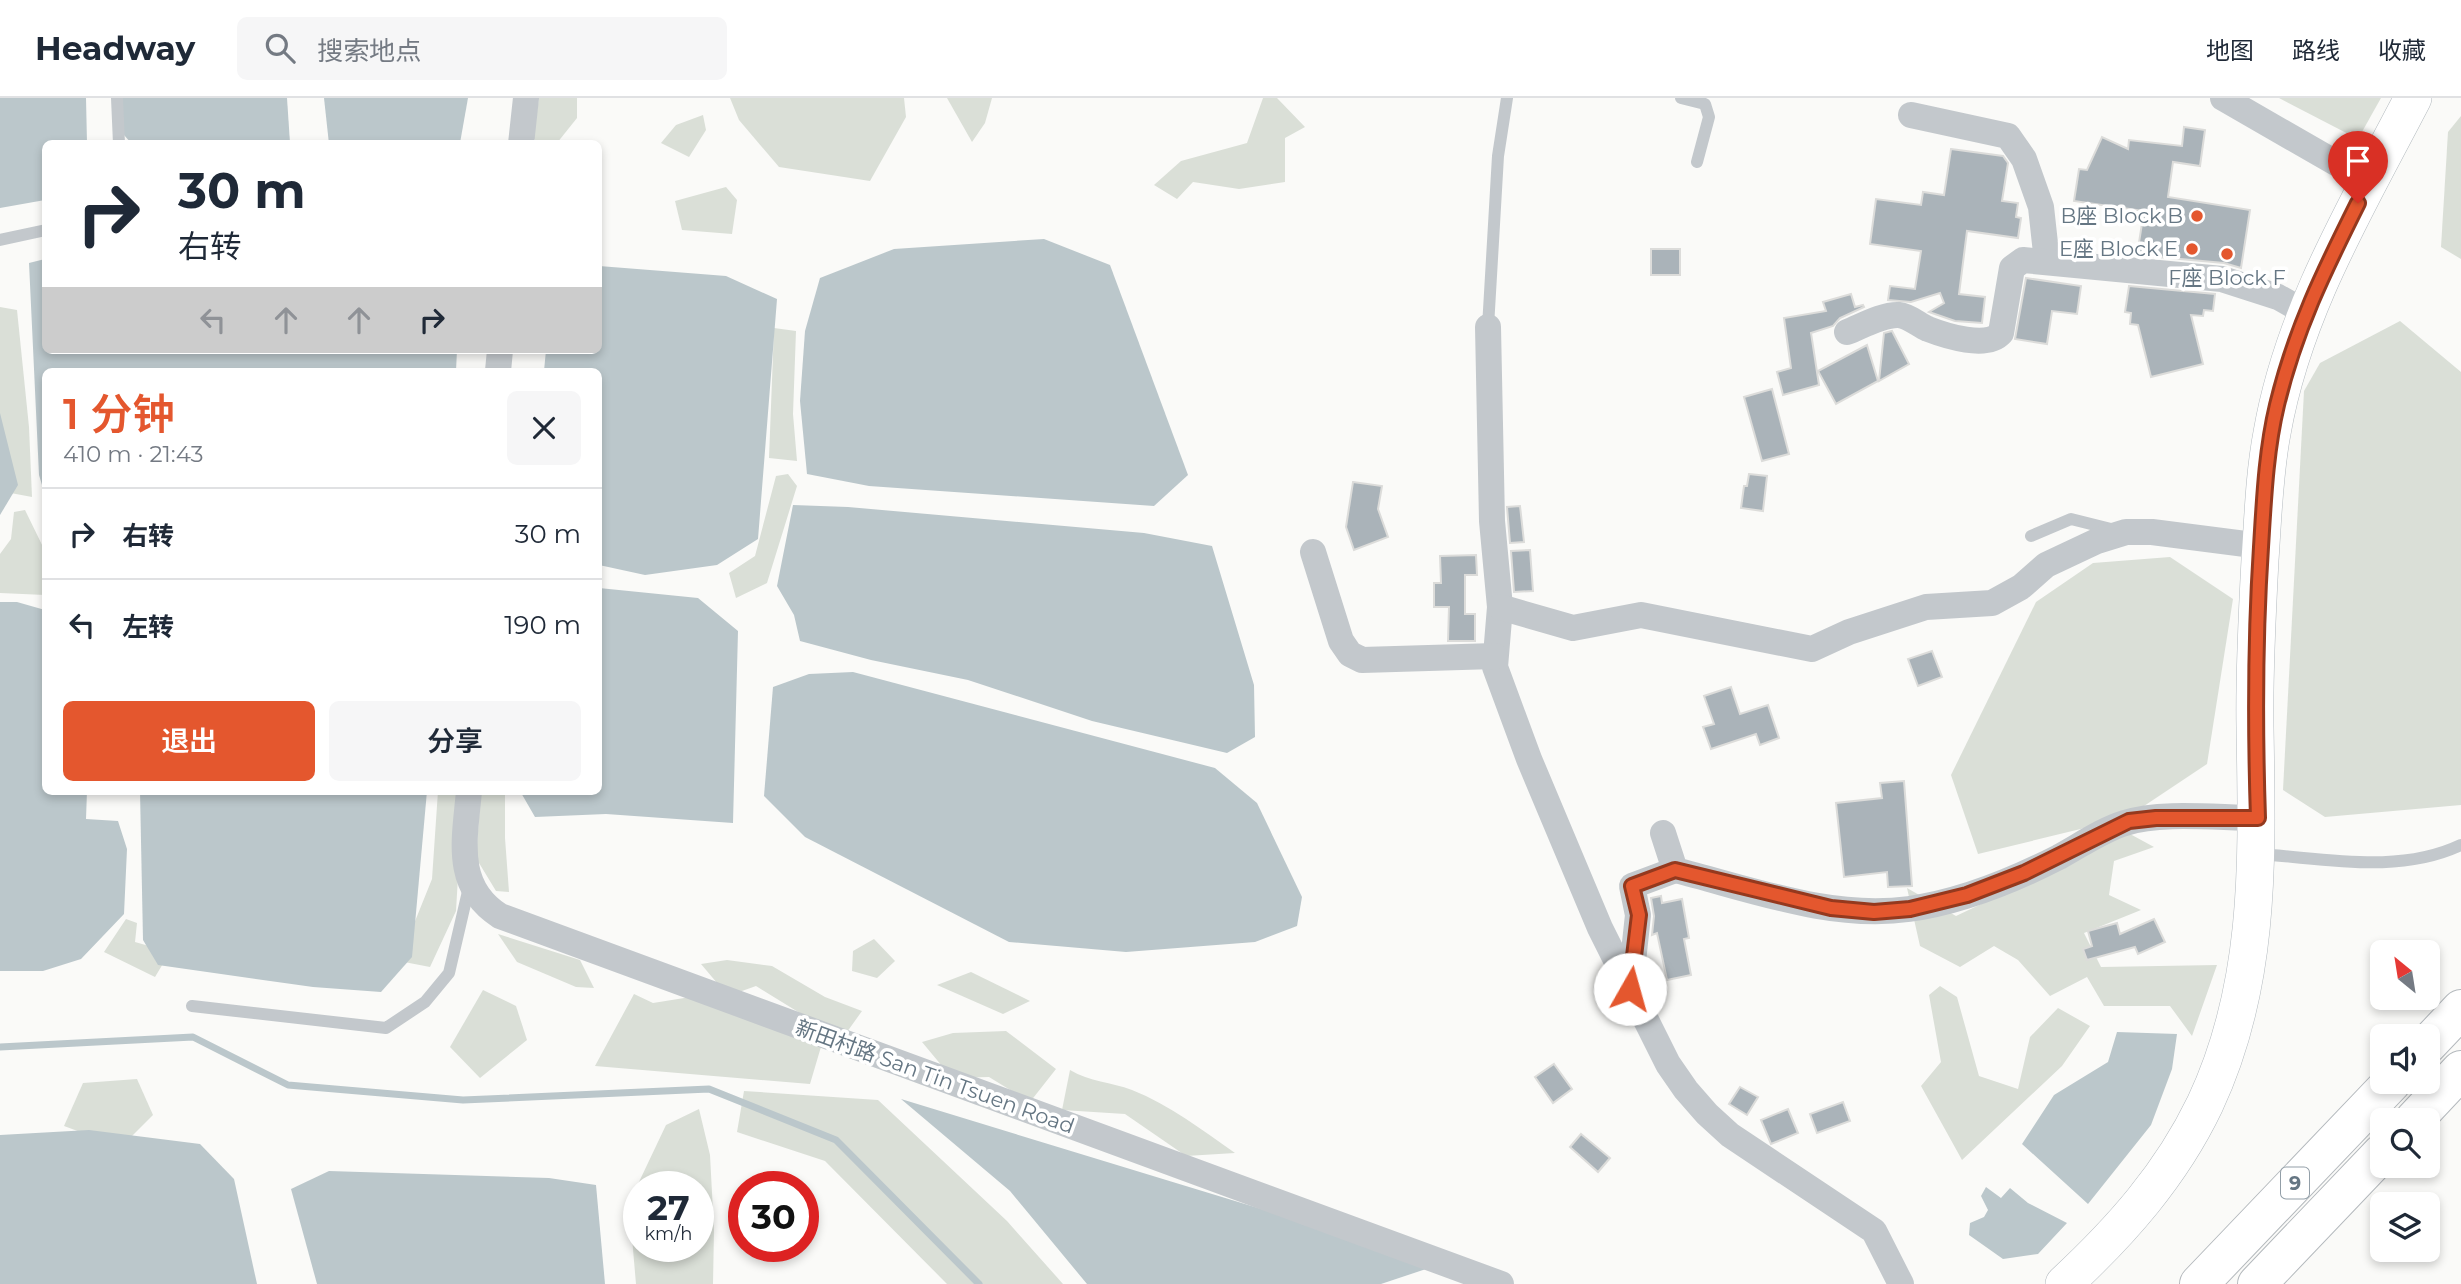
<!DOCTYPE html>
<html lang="zh">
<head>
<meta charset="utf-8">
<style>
	:root { --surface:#fff; --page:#f6f6f7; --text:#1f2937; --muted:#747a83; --line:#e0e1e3; --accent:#e4572e }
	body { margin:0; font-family:Montserrat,"Noto Sans SC",sans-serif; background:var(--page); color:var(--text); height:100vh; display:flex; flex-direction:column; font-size:26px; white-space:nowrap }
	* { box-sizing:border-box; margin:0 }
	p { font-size:23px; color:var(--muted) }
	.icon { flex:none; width:38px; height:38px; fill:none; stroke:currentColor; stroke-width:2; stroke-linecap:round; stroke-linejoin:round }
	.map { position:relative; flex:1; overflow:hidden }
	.details { position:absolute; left:42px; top:270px; width:560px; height:427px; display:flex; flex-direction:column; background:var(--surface); border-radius:10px; box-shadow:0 4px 10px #0003 }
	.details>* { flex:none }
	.guide { position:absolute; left:42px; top:42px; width:560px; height:214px; border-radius:10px; box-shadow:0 4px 10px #0003; background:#fff; color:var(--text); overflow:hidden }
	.needle { width:46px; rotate:330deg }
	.fabs { position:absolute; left:2370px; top:842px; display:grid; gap:14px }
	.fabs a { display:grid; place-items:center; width:70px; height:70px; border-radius:10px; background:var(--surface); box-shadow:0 4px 10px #0003; font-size:35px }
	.speed { position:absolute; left:623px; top:1073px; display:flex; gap:14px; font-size:35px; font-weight:700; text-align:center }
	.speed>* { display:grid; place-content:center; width:91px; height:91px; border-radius:50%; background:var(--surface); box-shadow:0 4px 10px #0003; line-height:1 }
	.speed small { font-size:18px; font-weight:400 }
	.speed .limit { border:10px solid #d22; background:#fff; color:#111 }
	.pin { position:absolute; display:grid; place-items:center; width:60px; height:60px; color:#fff; margin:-72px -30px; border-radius:50% 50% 50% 0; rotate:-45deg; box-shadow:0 0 7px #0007 }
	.pin .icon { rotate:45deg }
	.me { position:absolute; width:77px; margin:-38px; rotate:7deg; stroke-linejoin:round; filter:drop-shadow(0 0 5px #0008) }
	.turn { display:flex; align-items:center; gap:24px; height:147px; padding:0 21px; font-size:32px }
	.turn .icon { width:91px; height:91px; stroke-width:2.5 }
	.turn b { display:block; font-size:49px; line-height:60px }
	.lanes { display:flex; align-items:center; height:66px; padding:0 21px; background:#0003; justify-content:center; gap:35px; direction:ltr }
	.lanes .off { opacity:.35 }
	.round { display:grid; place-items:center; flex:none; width:74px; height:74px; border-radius:10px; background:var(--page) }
	.head { display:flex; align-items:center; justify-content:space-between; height:119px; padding:0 21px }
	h1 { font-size:42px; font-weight:600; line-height:52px; color:var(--accent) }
	.action { display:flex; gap:14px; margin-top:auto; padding:14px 21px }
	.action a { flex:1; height:80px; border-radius:10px; background:var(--accent); color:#fff; font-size:28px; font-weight:600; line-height:80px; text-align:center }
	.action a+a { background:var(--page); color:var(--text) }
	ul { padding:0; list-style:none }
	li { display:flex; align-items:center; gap:21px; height:91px; padding:0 21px; border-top:2px solid var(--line) }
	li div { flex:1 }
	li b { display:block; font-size:26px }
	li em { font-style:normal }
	header { display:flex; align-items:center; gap:42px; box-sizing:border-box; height:98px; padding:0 35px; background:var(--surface); border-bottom:2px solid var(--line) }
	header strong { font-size:33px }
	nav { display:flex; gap:38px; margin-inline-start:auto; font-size:24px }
	.search { width:490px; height:63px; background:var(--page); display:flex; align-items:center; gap:18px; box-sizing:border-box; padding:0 24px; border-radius:10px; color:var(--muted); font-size:26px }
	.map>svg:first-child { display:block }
	.green { fill:#dadfd7; fill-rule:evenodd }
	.water { fill:#bbc7cb }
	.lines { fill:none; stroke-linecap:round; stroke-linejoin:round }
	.stream { stroke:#bbc7cb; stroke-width:7 }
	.building { fill:#aab3b9; stroke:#dcdcda; stroke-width:2 }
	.secondary-casing { stroke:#b3babf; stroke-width:38 }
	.highway-casing { stroke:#b4b9bd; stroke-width:40 }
	.lane { stroke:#c3c8cc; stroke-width:12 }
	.street { stroke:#c3c8cc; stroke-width:26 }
	.secondary { stroke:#fff; stroke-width:37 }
	.highway { stroke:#fff; stroke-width:38 }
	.route-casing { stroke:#94391e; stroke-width:18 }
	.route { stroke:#e4572e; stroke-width:12 }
	.poi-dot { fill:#e4572e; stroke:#fff; stroke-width:2.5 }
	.labels { text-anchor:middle; stroke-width:7; stroke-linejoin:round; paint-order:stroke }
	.shield { fill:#fff; stroke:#939fa8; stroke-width:2 }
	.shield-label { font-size:19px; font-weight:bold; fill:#657683 }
	.poi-label { font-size:21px; fill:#657683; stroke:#fff; text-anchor:end }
	.street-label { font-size:21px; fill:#657683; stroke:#fff }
</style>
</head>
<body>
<header>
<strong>Headway</strong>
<div class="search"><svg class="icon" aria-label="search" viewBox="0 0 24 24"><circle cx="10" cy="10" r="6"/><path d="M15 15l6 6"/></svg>搜索地点</div>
<nav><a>地图</a><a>路线</a><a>收藏</a></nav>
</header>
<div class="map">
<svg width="2461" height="1186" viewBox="0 0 2461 1186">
	<rect width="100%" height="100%" fill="#fafaf8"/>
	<g class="green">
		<polygon points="539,0 577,0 577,20 557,45 538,45 533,40"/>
		<polygon points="730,0 904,0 906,19 870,83 779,69 739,22"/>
		<polygon points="947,0 992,0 985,25 972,44"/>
		<polygon points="1263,0 1277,0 1305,29 1285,40 1285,84 1239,91 1193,84 1177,101 1154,87 1181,63 1247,45"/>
		<polygon points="2279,0 2381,0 2358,41"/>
		<polygon points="703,17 706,32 689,59 661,45 676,27"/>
		<polygon points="2461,18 2461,161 2441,149 2448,34"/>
		<polygon points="726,89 737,102 732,136 682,132 675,103"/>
		<polygon points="0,209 17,212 29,329 32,399 0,393"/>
		<polygon points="2400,223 2461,274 2461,707 2325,719 2283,692 2304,293 2320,265"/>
		<polygon points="774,230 796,233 793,316 797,363 769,360"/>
		<polygon points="788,376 797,388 767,485 736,500 729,475 755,458 776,378"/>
		<polygon points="25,412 45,453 45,497 0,495 0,456 11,441 14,414"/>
		<polygon points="2170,459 2233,501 2207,666 2126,720 1978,756 1951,677 2036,504 2093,465"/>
		<polygon points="438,693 463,693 456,813 430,869 399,863 432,781"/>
		<polygon points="481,693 505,693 505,740 509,794 496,793 476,760"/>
		<polygon points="2119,730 2154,749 2114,763 2109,797 2141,812 2084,835 2101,869 2217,867 2192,938 2170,908 2104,908 2087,879 2050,898 2018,862 1994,848 1960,869 1920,848 1907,790 1956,818 1996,799"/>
		<polygon points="126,821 137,825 135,844 170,854 155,879 104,854"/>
		<polygon points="498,836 580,862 594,890 576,889 517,864"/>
		<polygon points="874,841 895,863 877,880 852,873 853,853"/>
		<polygon points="727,862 772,868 825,899 862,913 842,941 756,888 728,898 701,866"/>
		<polygon points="971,874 1030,903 1003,916 937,887"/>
		<polygon points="1940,888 1957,899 1979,978 2018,991 2030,939 2058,910 2090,928 2062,968 1962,1062 1921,988 1941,964 1929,897"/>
		<polygon points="483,892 516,908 527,942 480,980 450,949"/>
		<polygon points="634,896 653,905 703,897 823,942 810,986 595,968"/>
		<polygon points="1006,933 1056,971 1030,1004 989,979 952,980 922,944 953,935"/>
		<path d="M 1070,972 C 1090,984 1111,984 1132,992 C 1170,1007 1202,1032 1235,1055 L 1186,1058 L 1125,1016 L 1062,1012 Z"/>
		<polygon points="137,981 153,1017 121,1049 64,1028 83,985"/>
		<polygon points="744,993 878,1002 1007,1123 1063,1186 947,1186 825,1063 737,1034"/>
		<path d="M 699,1011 L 710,1057 L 714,1132 L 713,1186 L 636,1186 L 629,1105 L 666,1027 ZM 639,1088 L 698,1088 L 698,1148 L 639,1148 Z"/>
	</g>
	<g class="water">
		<polygon points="0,0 86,0 87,45 46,46 45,102 0,110"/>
		<polygon points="122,0 287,0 290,45 131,45 124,37"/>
		<polygon points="324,0 468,0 460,45 329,46"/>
		<polygon points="1044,141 1110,167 1188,377 1154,408 869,388 807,376 800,303 805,233 820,180 894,151"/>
		<polygon points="45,161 46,252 457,252 456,273 46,273 45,397 39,377 29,165"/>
		<polygon points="599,168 726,178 777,201 758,441 717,467 645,477 599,467 598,273 544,273 546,252 598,252"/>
		<polygon points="0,315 18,387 0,417"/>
		<polygon points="793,407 848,409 1144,435 1212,448 1254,587 1255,639 1227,655 1092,623 968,582 871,562 800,543 794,517 777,488"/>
		<polygon points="599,490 698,500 738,533 733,725 606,716 535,719 520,693 598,693"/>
		<polygon points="0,504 17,504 45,512 46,693 87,693 86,721 118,723 127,751 124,816 81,861 43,873 0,873"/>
		<polygon points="853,574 1215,670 1257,705 1302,799 1297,828 1255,844 1126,854 1009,844 805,739 764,698 773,589 809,576"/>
		<polygon points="140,693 427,693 412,859 381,894 313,889 158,867 143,842"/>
		<polygon points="2117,934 2177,936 2172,971 2151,1027 2088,1106 2022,1046 2054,997 2108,964"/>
		<polygon points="901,1001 1441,1166 1381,1186 1087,1186 1010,1093"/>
		<polygon points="89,1032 200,1046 234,1081 257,1186 0,1186 0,1037"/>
		<polygon points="329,1073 549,1080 596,1087 605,1186 317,1186 291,1091"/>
		<polygon points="1986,1089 2001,1100 2010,1090 2028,1105 2067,1125 2038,1156 2003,1161 1969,1137 1970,1125 1984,1119 1988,1112 1981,1098"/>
	</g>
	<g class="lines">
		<polyline class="stream" points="0,949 193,939 288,987 463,1002 709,991 836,1042 979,1186"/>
	</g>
	<g class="building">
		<polygon points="2184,29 2205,32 2200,68 2173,64 2168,99 2250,112 2241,170 2224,165 2137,157 2144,113 2074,103 2079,71 2087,72 2102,39 2128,51 2129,42 2182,48"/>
		<polygon points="1951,51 2003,58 2008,65 2002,103 2018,105 2016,119 2021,120 2018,140 1967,133 1959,196 1985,199 1982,225 1955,223 1929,214 1944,205 1940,195 1911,204 1888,202 1890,188 1915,191 1921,153 1870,146 1876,101 1921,107 1923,94 1944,97"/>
		<rect x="1651" y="151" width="29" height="26"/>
		<polygon points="2026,180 2081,188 2077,216 2052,213 2047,246 2015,241"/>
		<polygon points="2129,188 2215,196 2213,213 2204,212 2203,218 2191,217 2203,266 2151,279 2138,227 2130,226 2131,215 2125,214"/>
		<polygon points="1851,196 1855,209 1863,207 1864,209 1840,220 1833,228 1811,235 1819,287 1783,297 1777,274 1791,270 1784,220 1826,213 1823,204"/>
		<polygon points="1892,233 1909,266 1879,283 1884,235"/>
		<polygon points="1867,247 1878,283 1836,306 1818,273"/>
		<polygon points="1772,291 1789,356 1762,363 1744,299"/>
		<polygon points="1749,376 1767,378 1763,413 1741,410 1744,388 1747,388"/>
		<polygon points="1353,384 1382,388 1378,411 1388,439 1354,452 1346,429"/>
		<polygon points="1520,408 1524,444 1510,445 1507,409"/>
		<polygon points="1530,452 1533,493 1514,494 1511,453"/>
		<polygon points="1476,457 1477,477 1465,477 1465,516 1475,516 1475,543 1448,543 1449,509 1434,509 1434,485 1441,485 1440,458"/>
		<polygon points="1932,553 1942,579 1918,588 1908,561"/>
		<polygon points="1731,589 1740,616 1768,607 1779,640 1760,647 1756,636 1711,651 1703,629 1714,626 1704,598"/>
		<polygon points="1904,683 1912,788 1888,789 1887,774 1844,779 1836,705 1882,700 1880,685"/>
		<polygon points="1661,798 1662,805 1682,801 1689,840 1684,841 1691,877 1667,882 1657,835 1652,837 1654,818 1651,800"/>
		<polygon points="2154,821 2165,844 2138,856 2135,849 2087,862 2083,851 2092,848 2088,833 2117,825 2120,836"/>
		<polygon points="1554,966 1572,991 1553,1005 1535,979"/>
		<polygon points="1740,989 1758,999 1747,1017 1729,1006"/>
		<polygon points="1843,1004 1850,1023 1817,1035 1810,1016"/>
		<polygon points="1788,1011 1798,1035 1771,1046 1761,1022"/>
		<polygon points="1581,1036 1610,1060 1598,1074 1570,1049"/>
	</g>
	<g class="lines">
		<defs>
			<path id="secondary" d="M 2064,1186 C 2121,1133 2171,1077 2205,1006 C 2262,885 2257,758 2255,629 C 2254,573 2257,518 2260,462 C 2263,420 2264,377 2272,335 C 2293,214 2357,108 2413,0"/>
			<g id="highway">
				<polyline points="2427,947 2461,911"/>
				<polyline points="2414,1022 2461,972"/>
				<polyline points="2199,1186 2392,984"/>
				<polyline points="2257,1186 2382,1055"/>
			</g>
		</defs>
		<use href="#secondary" class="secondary-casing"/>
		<use href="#highway" class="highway-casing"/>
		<g class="lane">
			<polyline points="117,0 119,46"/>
			<polyline points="1681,0 1705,6 1709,19 1697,64"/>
			<polyline points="0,142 46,132"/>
			<polyline points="1488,229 1498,58 1507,0"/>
			<polyline points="2031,438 2071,421 2115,432"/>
			<path d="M 2258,756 C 2324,760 2398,777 2461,747"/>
			<polyline points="192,908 386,930 425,904 449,875 469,789"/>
		</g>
		<g class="street">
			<polyline points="2223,0 2369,84"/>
			<polyline points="1911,17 2008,38 2024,61 2041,109 2047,164"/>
			<polyline points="521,46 526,0"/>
			<polyline points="1488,229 1492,423 1500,509 1495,569 1529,661 1600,830 1668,966 1686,992 1707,1016 1730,1037 1874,1133 1901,1186"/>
			<path d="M 1847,234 C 1862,228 1883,216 1899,217 C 1909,218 1919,227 1928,231 C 1946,238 1987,251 2001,235 L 2012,170 L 2023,162 L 2222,181 L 2278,199 L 2305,214"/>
			<polyline points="498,273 500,252"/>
			<polyline points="1313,454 1341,543 1350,556 1362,562 1495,558"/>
			<polyline points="1500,509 1573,530 1641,517 1812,551 1849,534 1926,509 1992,505 2021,489 2046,467 2097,443 2126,434 2152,434 2261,448"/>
			<path d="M 469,693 C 465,740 453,788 500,818 L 1501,1186"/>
			<path d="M 1663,735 L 1675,772 C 1751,791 1831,822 1909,811 C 1960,804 2014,782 2059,759 C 2081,747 2102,732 2125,725 C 2162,713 2218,720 2258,720"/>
			<polyline points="1630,891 1638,817 1632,788 1675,772"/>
		</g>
		<use href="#secondary" class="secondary"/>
		<use href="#highway" class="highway"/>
	</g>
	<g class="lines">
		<defs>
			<path id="route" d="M 1630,891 L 1639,817 L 1632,788 L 1675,772 L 1831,810 L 1874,814 L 1910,811 L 1967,797 L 2024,775 L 2129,723 L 2156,720 L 2258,720 C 2255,629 2255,540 2261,449 C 2264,401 2266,353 2277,307 C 2295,232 2324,173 2358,105"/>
		</defs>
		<use href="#route" class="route-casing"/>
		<use href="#route" class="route"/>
	</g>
	<g class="poi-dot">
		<circle cx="2197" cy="118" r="7"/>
		<circle cx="2192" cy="151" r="7"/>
		<circle cx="2227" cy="156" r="7"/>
	</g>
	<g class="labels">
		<rect class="shield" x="2281" y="1069.5" width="28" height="31" rx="5"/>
		<g class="shield-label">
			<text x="2295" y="1092">9</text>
		</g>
		<g class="poi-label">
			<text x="2183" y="125">B座 Block B</text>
			<text x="2178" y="158">E座 Block E</text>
			<text x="2227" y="187" text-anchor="middle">F座 Block F</text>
		</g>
		<g class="street-label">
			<text transform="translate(935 979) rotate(20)" y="7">新田村路 San Tin Tsuen Road</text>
		</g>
	</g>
</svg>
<div class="fabs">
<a><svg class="needle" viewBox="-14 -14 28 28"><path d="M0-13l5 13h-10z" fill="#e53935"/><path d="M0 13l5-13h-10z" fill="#747a83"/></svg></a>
<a><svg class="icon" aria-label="sound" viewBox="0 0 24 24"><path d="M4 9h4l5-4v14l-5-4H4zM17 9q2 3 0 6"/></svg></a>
<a><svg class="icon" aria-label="search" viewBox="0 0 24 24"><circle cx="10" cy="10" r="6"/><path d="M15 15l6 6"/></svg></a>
<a><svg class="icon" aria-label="layers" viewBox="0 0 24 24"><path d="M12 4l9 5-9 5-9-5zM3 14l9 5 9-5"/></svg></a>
</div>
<div class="speed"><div>27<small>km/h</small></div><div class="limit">30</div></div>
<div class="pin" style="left:2358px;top:105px;background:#d93025"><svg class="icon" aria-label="arrive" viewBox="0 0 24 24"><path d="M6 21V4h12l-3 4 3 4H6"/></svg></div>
<svg class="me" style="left:1630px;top:891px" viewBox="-20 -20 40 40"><circle r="19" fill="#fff"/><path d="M0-13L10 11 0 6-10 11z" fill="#e4572e"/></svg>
<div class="guide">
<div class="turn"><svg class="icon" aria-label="right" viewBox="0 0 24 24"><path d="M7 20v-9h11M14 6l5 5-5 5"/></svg><div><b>30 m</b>右转</div></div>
<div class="lanes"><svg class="icon off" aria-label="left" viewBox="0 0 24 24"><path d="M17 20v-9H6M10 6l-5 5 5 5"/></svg><svg class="icon off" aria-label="ahead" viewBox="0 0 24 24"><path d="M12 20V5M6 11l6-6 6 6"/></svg><svg class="icon off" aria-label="ahead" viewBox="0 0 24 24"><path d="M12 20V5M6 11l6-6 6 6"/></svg><svg class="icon" aria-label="right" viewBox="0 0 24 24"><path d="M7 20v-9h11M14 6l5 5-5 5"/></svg></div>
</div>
<section class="details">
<div class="head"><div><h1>1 分钟</h1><p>410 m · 21:43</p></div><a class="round"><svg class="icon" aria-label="close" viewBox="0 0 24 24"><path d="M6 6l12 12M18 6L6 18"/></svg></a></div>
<ul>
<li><svg class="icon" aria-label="right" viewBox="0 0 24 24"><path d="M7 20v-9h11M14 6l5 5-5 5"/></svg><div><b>右转</b></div><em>30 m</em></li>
<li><svg class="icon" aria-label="left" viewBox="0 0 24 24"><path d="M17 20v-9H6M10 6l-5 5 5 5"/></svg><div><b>左转</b></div><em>190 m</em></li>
</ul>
<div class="action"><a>退出</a><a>分享</a></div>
</section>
</div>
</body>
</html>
